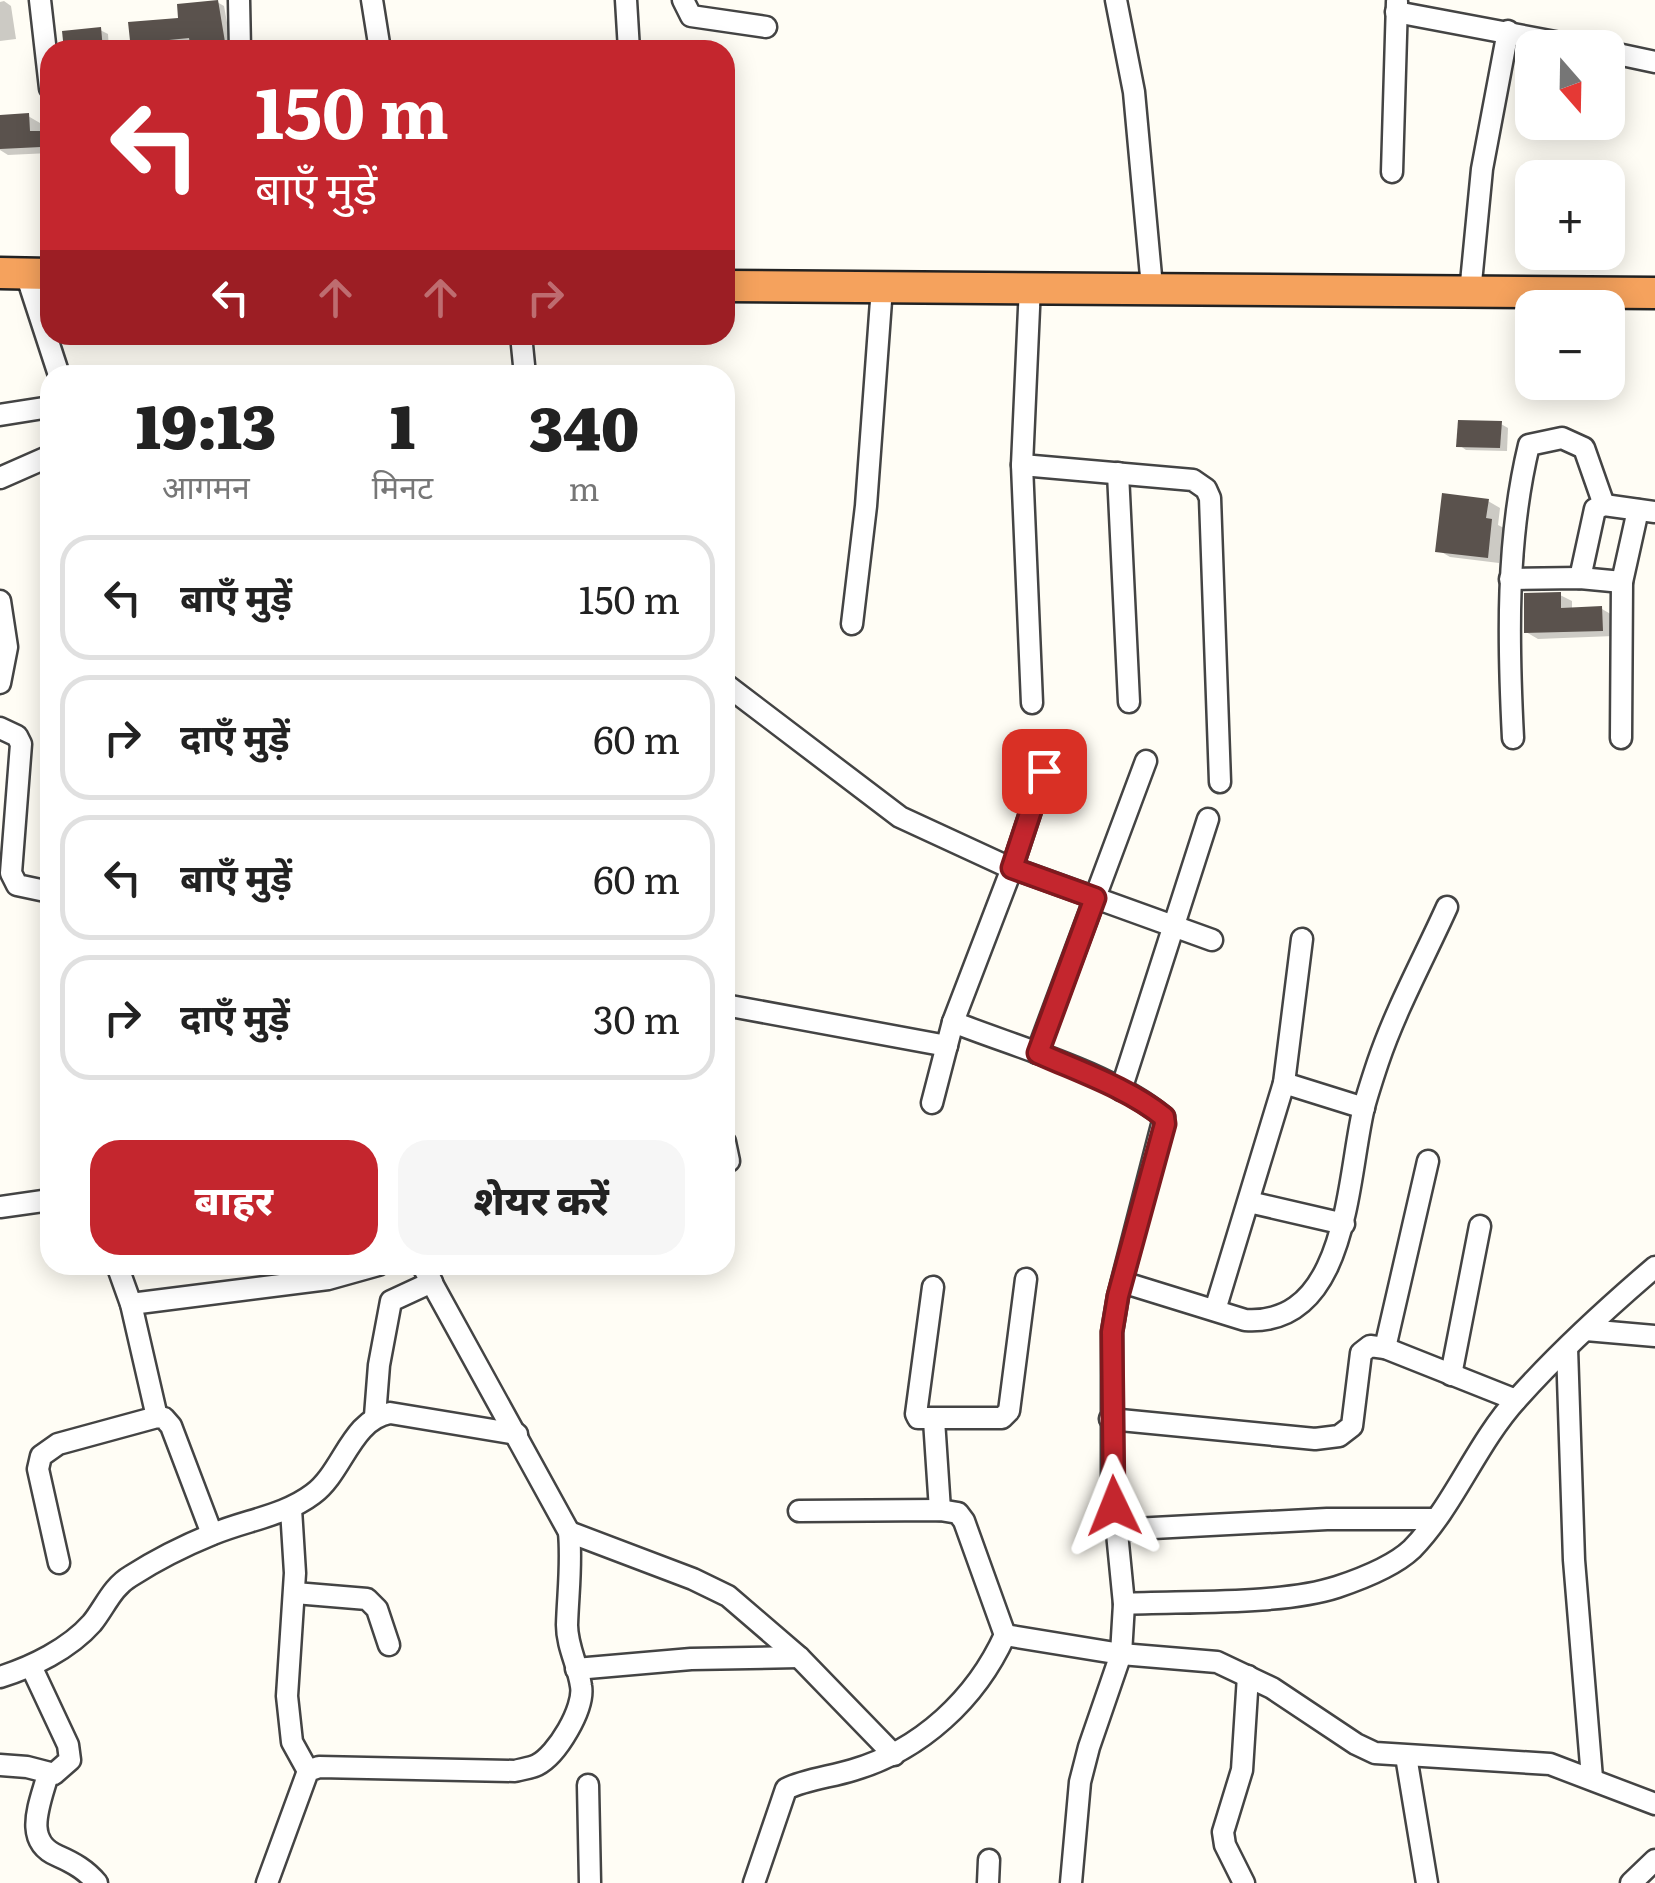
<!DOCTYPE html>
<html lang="hi">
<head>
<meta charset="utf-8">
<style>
	:root { --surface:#fff; --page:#f6f6f6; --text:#222; --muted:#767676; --line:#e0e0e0; --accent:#c4262e }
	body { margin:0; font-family:Literata,"Noto Sans Devanagari",serif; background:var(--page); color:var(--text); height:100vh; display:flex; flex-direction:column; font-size:38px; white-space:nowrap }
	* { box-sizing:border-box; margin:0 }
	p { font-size:32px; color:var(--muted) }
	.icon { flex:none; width:55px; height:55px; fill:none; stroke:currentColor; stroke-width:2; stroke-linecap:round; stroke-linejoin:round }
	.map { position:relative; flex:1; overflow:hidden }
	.details { position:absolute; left:40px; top:365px; width:695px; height:910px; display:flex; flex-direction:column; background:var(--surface); border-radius:30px; box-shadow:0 5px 25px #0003 }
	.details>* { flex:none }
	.top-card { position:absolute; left:40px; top:40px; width:695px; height:305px; border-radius:30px; box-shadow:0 5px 25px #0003; background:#c4262e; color:#fff; overflow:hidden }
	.needle { width:65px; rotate:160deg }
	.fabs { position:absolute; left:1515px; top:30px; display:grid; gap:20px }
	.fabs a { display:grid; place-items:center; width:110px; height:110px; border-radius:20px; background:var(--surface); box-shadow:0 5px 25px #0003; font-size:50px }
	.pin { position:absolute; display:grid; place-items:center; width:85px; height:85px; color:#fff; margin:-42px; border-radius:20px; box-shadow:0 5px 15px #0006 }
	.me { position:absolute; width:110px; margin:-55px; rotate:358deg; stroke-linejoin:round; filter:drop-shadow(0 0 8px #0008) }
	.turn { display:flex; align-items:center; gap:35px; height:210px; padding:0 50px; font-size:45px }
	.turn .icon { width:130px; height:130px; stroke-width:2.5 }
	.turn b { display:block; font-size:70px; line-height:85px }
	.lanes { display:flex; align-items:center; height:95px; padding:0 50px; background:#0003; justify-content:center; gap:50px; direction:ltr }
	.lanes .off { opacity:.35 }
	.eta { display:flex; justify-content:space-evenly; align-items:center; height:170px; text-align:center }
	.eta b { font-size:60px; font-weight:800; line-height:70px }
	.primary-button { display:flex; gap:20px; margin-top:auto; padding:20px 50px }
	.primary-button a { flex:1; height:115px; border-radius:30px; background:var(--accent); color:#fff; font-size:40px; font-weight:800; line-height:115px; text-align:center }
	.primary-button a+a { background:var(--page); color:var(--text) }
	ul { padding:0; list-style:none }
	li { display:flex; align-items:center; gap:30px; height:125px; margin:0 20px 15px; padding:0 30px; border:5px solid var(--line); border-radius:30px }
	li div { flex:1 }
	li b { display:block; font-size:38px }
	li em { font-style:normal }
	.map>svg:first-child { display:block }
	.shadow { fill:#0003 }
	.building { fill:#5a524d }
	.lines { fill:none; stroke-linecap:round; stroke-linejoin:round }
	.minor-casing { stroke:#444; stroke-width:25 }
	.highway-casing { stroke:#222; stroke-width:35 }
	.minor { stroke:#fff; stroke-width:20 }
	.highway { stroke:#f5a25d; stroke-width:30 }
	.route-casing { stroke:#7f191e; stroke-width:25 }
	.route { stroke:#c4262e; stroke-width:18 }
</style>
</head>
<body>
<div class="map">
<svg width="1655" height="1883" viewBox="0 0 1655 1883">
	<rect width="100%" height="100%" fill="#fffdf5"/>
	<g class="shadow">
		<polygon points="4,1 11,6 16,39 0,41 0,2"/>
		<polygon points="217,2 224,6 232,50 194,50 192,42 155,45 156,50 133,50"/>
		<polygon points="100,30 108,34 109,50 67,50"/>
		<polygon points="28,116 40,123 41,134 50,139 50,153 8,155 0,150 0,118"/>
		<polygon points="1501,424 1508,428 1507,451 1466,450 1459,445"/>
		<polygon points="1488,501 1500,508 1498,525 1504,528 1499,563 1450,557 1438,550"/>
		<polygon points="1560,595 1572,601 1572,610 1602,609 1614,616 1614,636 1538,639 1526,632"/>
	</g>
	<g class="building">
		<polygon points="218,0 226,48 191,50 189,38 149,42 151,50 131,50 128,22 178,18 177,4"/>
		<polygon points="101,27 103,50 64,50 62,31"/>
		<polygon points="29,113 30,131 40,131 41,147 0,149 0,115"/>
		<polygon points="1458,420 1502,421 1500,448 1456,447"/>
		<polygon points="1442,493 1489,499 1486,518 1492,519 1488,558 1435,552"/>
		<polygon points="1561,592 1561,608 1602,606 1603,631 1524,633 1524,593"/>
	</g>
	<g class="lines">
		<defs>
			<g id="minor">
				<polyline points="40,0 50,88"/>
				<polyline points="239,0 240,50"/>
				<polyline points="372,0 380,50"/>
				<polyline points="626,0 629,50"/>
				<polyline points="683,0 691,16 766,27"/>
				<polyline points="1116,0 1134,92 1152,287"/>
				<polyline points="1396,12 1587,48"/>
				<polyline points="1608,52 1655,62"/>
				<polyline points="1392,172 1397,2"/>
				<polyline points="26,274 59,375"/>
				<polyline points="1030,286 1022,465 1032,703"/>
				<polyline points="1470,293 1482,169 1508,31"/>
				<polyline points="521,335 525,375"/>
				<polyline points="0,415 50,407"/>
				<polyline points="1022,465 1193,480 1206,489 1210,498 1220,782"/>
				<polyline points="1118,473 1129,702"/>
				<polyline points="0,478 50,456"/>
				<polyline points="1580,578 1595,509 1604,505 1655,512"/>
				<polyline points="1510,579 1580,578 1622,582"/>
				<polyline points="0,601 7,647 0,683"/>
				<polyline points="852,624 866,506 882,287"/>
				<polyline points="725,684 900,817 1004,865 1212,940"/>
				<polyline points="0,728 17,736 21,744 11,873 17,885 50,892"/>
				<path d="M 1513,738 C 1508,641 1506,540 1529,445 L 1562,438 L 1584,448 L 1604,505"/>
				<polyline points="1621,738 1622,582 1638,510"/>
				<polyline points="725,1005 947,1046"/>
				<path d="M 953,1022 C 1019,1048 1109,1072 1164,1117 L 1118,1296 L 1112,1332 L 1112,1482 L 1124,1604 L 1121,1654 L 1089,1747 L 1080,1782 L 1071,1883"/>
				<polyline points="1037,1053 1146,761"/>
				<polyline points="1284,1083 1364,1108"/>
				<polyline points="1121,1090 1208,819"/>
				<polyline points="932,1103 953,1022 1012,868 1044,771"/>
				<polyline points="725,1142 729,1161"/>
				<polyline points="1249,1202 1344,1224"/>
				<polyline points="0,1207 50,1200"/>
				<polyline points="117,1265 131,1304 157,1417"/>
				<path d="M 1122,1282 L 1245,1320 C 1349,1327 1347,1176 1364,1107 C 1368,1092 1373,1077 1378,1062 C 1396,1009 1424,958 1447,907"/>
				<polyline points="933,1287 916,1414 918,1418 1002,1418 1009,1411 1026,1279"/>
				<polyline points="131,1304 328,1279 378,1265"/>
				<polyline points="1215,1310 1284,1083 1302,939"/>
				<polyline points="1586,1330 1655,1336"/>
				<polyline points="1385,1348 1428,1161"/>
				<polyline points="1567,1348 1574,1560 1592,1778"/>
				<polyline points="1451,1375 1480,1226"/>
				<polyline points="375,1416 379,1365 391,1301 432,1282"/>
				<polyline points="1110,1419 1315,1439 1339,1436 1352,1426 1361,1353 1370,1346 1385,1348 1516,1400"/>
				<polyline points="934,1420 940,1510"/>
				<polyline points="291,1509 295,1573 287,1696 292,1742 308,1771"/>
				<polyline points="1115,1530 1327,1519 1435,1519"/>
				<polyline points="569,1532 693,1579 728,1596 799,1657 894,1755"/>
				<polyline points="59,1563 38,1469 41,1456 58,1444 157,1417 164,1418 171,1426 212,1534"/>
				<polyline points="295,1593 367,1599 377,1609 389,1645"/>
				<path d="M 1124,1604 C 1185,1601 1282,1605 1337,1587 C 1361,1579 1393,1567 1412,1549 C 1454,1506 1476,1444 1517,1399 C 1559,1352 1607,1308 1655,1267"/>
				<polyline points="1005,1635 1121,1654 1217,1662 1272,1688 1356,1744 1375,1753 1550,1764 1655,1804"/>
				<polyline points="576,1669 691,1659 799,1657"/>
				<path d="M 0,1677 C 32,1667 69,1649 92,1623 C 105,1607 112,1587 131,1576 C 156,1560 186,1545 213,1534 C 246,1520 284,1516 313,1494 C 343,1472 351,1420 390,1413 L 517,1434"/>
				<polyline points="1406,1756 1427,1883"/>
				<polyline points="0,1765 27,1767 54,1774 70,1760 68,1745 31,1666"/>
				<path d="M 48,1774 C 40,1804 22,1841 58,1856 C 74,1863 86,1870 97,1883"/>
				<polyline points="588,1785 590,1883"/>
				<path d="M 267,1883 L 308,1771 L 319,1767 L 515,1771 C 522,1769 531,1768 537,1765 C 557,1755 585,1708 581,1686 C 578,1665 567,1647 567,1625 C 568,1593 572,1564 569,1532 L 422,1265"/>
				<path d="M 754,1883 L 786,1789 C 806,1779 831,1777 853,1770 C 921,1750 976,1699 1005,1635 L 964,1521 L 958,1513 L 940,1510 L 799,1511"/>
				<polyline points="988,1883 989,1860"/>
				<polyline points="1244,1883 1225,1845 1223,1832 1242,1770 1248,1676"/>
				<polyline points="1631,1883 1655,1860"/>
			</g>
			<g id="highway">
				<polyline points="0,273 50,274"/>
				<polyline points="725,286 1655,293"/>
			</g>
		</defs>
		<use href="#minor" class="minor-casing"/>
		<use href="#highway" class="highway-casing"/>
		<use href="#minor" class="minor"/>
		<use href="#highway" class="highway"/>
	</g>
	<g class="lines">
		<defs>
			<path id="route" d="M 1044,771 L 1012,868 L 1095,898 L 1038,1053 C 1080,1072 1128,1088 1164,1117 L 1165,1124 L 1118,1296 L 1112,1332 L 1114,1506"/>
		</defs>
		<use href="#route" class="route-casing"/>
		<use href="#route" class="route"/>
	</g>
</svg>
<div class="fabs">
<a><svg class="needle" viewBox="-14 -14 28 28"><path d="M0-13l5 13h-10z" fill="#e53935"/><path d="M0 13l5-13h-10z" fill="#767676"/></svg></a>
<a>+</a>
<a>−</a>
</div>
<div class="pin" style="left:1044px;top:771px;background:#d93025"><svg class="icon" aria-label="arrive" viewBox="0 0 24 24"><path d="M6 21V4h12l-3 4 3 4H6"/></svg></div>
<svg class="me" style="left:1114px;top:1506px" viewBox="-20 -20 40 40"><path d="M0-17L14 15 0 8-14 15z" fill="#c4262e" stroke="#fff" stroke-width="4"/></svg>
<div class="top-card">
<div class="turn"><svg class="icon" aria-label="left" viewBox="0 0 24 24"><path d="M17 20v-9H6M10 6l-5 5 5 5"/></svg><div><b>150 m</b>बाएँ मुड़ें</div></div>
<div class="lanes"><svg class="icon" aria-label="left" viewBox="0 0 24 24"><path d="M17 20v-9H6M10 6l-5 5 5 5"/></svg><svg class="icon off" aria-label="ahead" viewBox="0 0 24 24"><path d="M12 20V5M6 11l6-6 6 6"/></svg><svg class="icon off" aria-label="ahead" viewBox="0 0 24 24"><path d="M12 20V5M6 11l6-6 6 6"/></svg><svg class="icon off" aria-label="right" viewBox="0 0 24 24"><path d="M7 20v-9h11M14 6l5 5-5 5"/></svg></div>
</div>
<section class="details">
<div class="eta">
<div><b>19:13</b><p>आगमन</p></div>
<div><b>1</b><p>मिनट</p></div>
<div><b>340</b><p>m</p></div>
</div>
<ul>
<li><svg class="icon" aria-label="left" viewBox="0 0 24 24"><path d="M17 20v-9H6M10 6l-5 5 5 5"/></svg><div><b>बाएँ मुड़ें</b></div><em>150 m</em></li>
<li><svg class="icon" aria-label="right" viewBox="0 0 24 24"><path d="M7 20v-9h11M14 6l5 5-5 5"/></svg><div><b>दाएँ मुड़ें</b></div><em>60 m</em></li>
<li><svg class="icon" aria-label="left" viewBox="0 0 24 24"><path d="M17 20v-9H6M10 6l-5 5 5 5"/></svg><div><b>बाएँ मुड़ें</b></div><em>60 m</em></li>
<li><svg class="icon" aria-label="right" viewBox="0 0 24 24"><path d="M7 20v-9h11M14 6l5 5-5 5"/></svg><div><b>दाएँ मुड़ें</b></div><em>30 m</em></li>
</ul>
<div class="primary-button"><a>बाहर</a><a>शेयर करें</a></div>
</section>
</div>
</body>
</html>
